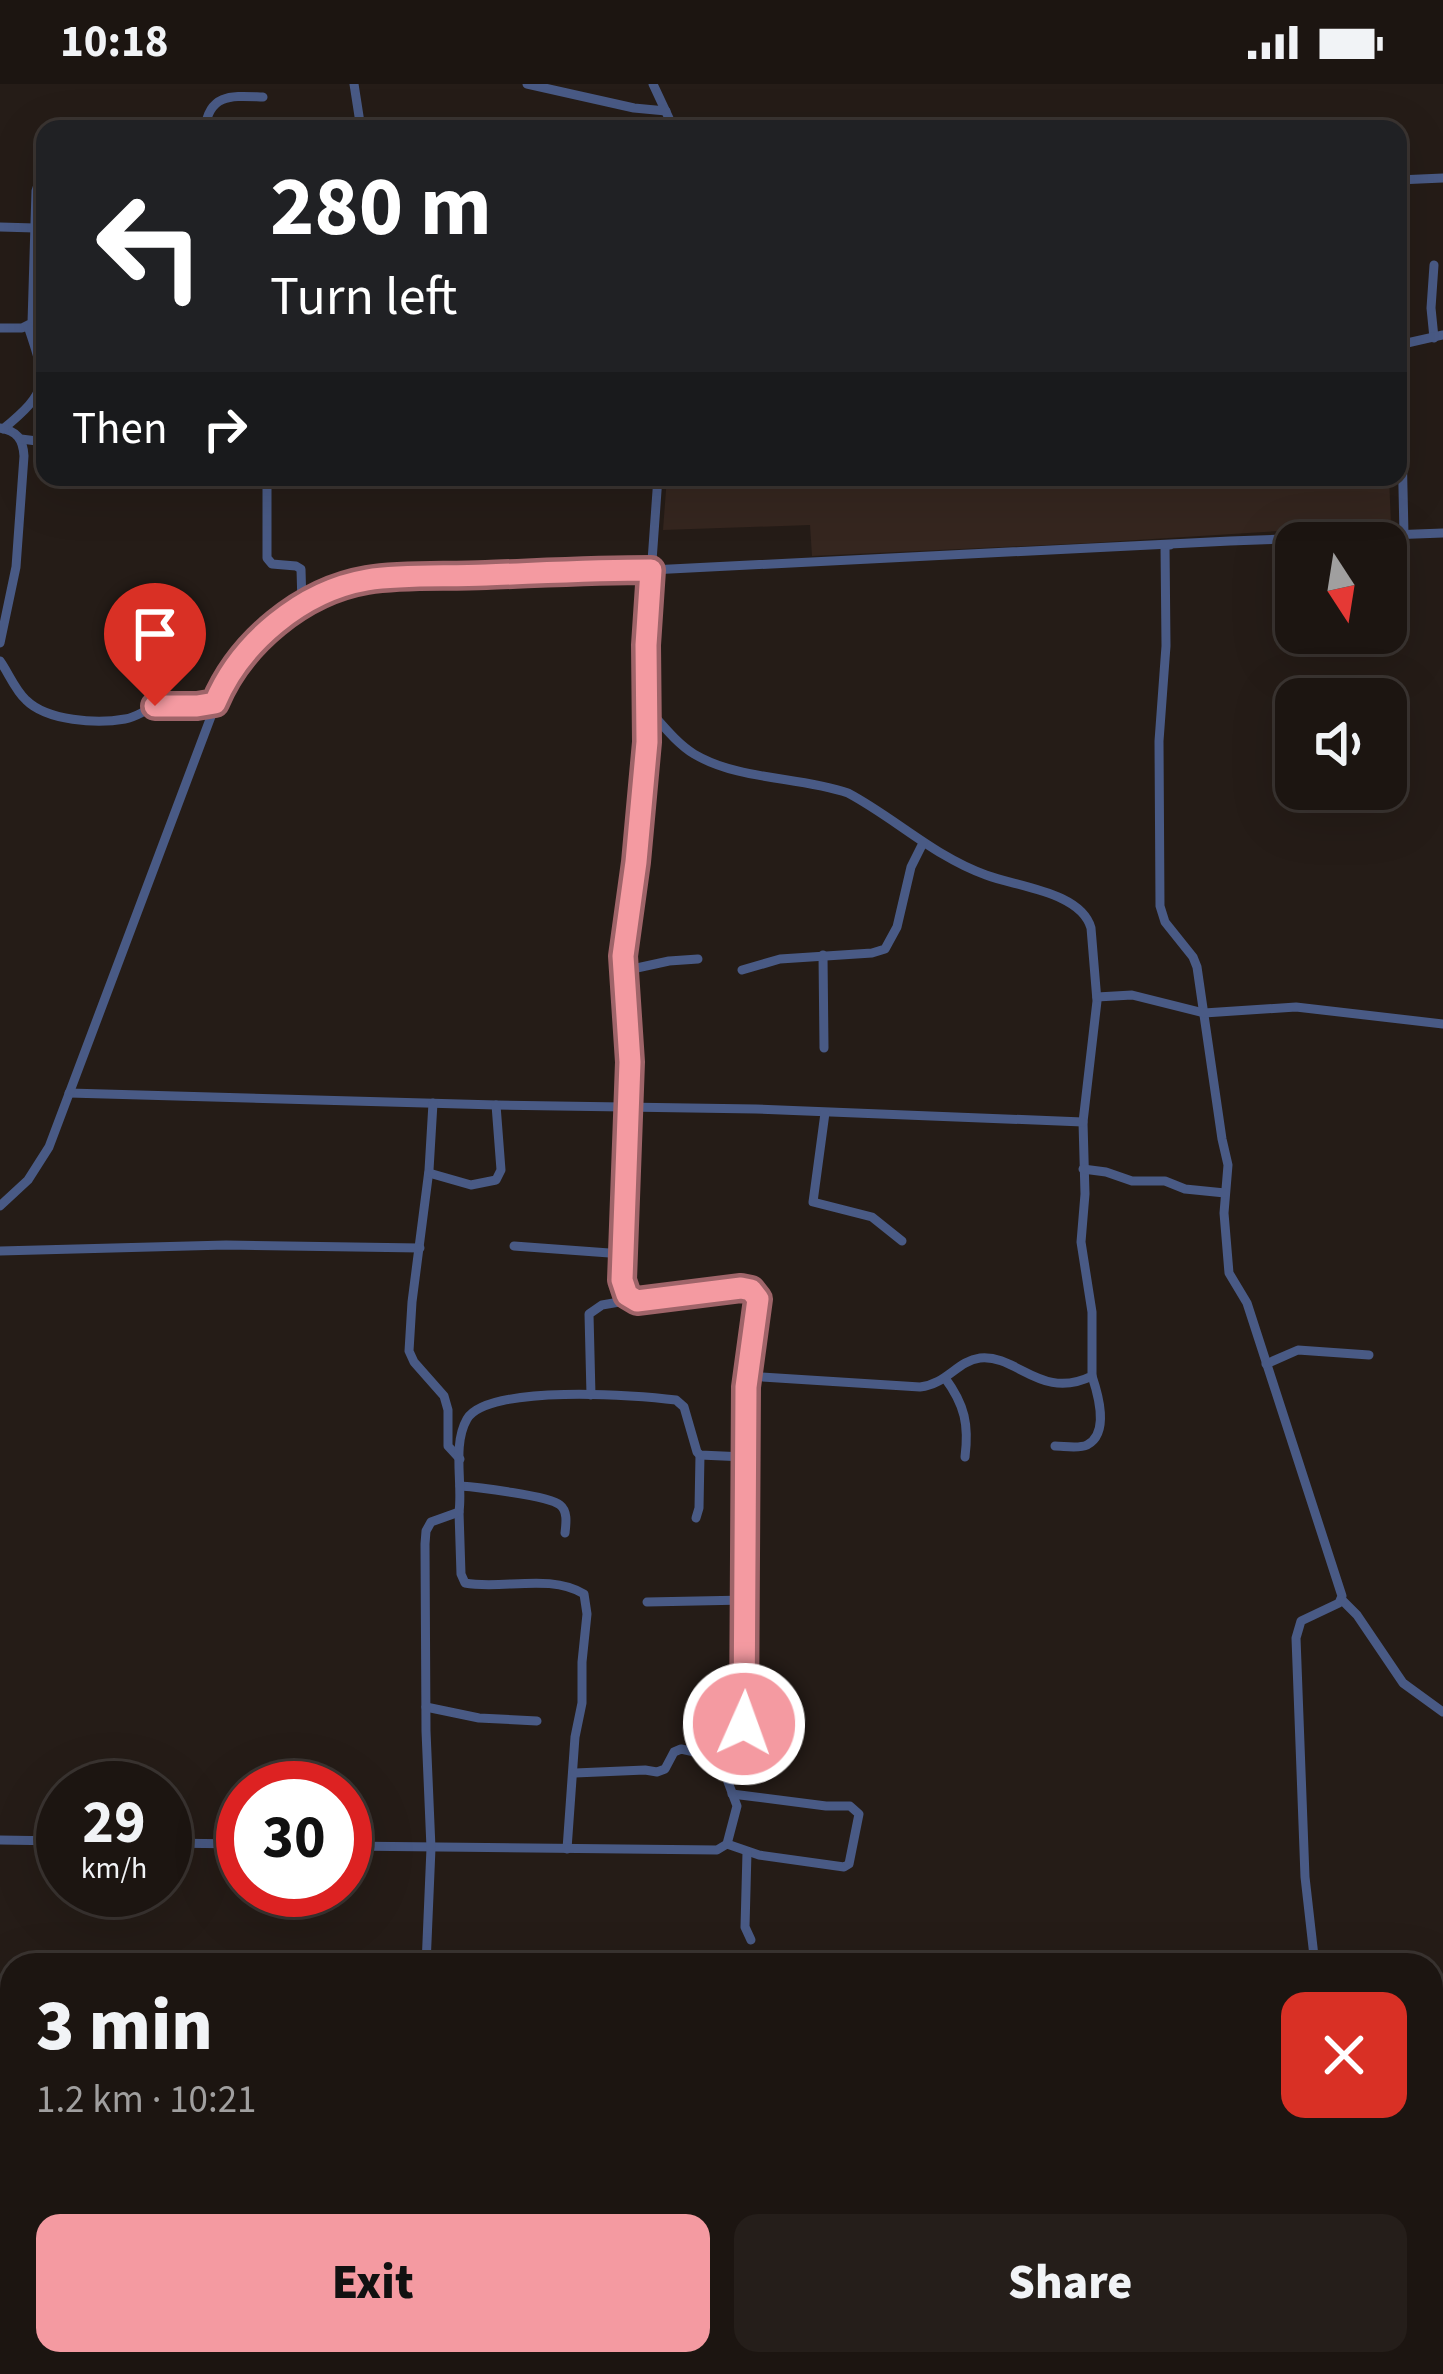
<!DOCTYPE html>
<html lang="en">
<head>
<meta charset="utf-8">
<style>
	:root { --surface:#1c1511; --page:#251e1a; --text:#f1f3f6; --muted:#a09f9f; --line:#3a3431; --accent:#f49aa1 }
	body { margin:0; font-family:"Source Sans 3",sans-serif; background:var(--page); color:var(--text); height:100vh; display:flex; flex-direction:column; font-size:45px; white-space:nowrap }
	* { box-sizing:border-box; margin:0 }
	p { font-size:39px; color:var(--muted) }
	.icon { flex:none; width:66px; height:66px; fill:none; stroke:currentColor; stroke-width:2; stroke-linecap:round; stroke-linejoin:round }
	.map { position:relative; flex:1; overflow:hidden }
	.side { position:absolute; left:0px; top:1869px; width:1443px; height:423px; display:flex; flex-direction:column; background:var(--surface); border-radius:36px 36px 0 0; box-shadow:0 12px 48px #0002,0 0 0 3px var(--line) }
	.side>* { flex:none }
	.guide { position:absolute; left:36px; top:36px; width:1371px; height:366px; border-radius:24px; box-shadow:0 12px 48px #0002,0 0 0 3px var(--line); background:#202124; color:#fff; overflow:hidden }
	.needle { width:78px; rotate:168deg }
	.fabs { position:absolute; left:1275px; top:438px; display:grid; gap:24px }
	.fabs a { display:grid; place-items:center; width:132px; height:132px; border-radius:24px; background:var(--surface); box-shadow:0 12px 48px #0002,0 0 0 3px var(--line); font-size:60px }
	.speed { position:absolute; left:36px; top:1677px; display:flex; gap:24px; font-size:60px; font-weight:700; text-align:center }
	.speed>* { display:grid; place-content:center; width:156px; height:156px; border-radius:50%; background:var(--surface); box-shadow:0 12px 48px #0002,0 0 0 3px var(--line); line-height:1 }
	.speed small { font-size:30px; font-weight:400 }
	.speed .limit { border:18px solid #d22; background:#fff; color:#111 }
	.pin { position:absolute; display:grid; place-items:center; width:102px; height:102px; color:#fff; margin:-123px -51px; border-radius:50% 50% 50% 0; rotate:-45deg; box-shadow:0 0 12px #0007 }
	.pin .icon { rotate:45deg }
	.me { position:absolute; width:132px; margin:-66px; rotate:2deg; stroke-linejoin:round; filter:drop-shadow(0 0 9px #0008) }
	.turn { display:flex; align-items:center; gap:42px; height:252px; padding:0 36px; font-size:54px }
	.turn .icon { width:156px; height:156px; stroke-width:2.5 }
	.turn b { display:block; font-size:84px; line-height:102px }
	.then { display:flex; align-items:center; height:114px; padding:0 36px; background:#0003; gap:24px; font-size:45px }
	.round { display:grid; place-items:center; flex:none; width:126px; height:126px; border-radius:24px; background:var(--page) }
	.summary { display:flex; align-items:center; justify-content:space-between; height:204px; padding:0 36px }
	h1 { font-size:72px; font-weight:800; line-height:90px }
	.button { display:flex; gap:24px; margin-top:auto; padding:24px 36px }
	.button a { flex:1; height:138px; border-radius:24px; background:var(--accent); color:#111; font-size:48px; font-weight:800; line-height:138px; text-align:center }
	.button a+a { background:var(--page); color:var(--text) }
	.status { display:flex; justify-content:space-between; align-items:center; height:84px; padding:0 60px; background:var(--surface); direction:ltr }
	.status svg { height:33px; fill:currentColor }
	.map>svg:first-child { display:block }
	.built { fill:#35261f }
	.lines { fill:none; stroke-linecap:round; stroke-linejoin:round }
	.street { stroke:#495a85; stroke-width:9 }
	.route-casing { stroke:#9f6469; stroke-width:30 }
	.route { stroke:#f49aa1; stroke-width:21 }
</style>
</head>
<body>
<div class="status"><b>10:18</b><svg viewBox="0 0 49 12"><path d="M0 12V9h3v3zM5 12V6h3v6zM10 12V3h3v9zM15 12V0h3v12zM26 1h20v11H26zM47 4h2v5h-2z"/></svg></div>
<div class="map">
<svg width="1443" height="2290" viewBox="0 0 1443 2290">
	<rect width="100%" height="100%" fill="#251c17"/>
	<g class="built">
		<polygon points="667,393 1389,393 1391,440 1089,459 812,472 810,441 663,446"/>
		<polygon points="0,2220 12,2220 12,2280 337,2280 338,2290 0,2290"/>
		<polygon points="683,2280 1108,2280 1109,2290 684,2290"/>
	</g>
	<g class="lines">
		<g class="street">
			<polyline points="354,0 361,45"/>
			<polyline points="527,0 634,24 666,27"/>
			<polyline points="653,0 674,45"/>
			<path d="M 205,45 C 209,8 234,12 263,13"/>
			<polyline points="1398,96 1443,94"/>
			<polyline points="0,143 35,144"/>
			<polyline points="0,244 22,244 32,239 36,107 38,101 45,99"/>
			<polyline points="1434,254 1431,224 1434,181"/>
			<path d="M 0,344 C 17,347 23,355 24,372 L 16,483 L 0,559"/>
			<path d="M 3,345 C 52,305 46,297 28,242"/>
			<polyline points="21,355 45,358"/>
			<polyline points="267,393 267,474 272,480 296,482 301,485 302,521"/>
			<polyline points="1404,451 1400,266 1407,259 1443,251"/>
			<polyline points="1170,461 1165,461 1166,562 1159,657 1160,822 1165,838 1193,873 1197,883 1222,1055 1228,1081 1224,1129 1229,1189 1247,1219 1342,1512 1339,1519 1301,1537 1296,1554 1305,1793 1315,1881"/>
			<path d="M 0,577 C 8,588 15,606 26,616 C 47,637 97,640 125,635 C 138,633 147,624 160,621 C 178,617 196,624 215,619"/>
			<path d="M 647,624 C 661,639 676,659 694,670 C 740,697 798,692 848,709 C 895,734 935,773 986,791 C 1018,803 1081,808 1091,844 L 1097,917 L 1083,1038 L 1085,1110 L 1081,1158 L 1092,1228 L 1092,1292 C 1041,1317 1017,1270 980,1274 C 957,1277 947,1300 920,1303 L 748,1292"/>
			<polyline points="823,871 824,964"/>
			<polyline points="742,886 780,875 872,869 885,865 897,843 911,783 923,759"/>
			<polyline points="623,887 669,877 698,875"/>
			<polyline points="1097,913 1132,911 1204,929 1296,923 1443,940"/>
			<polyline points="69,1009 496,1021 756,1025 1083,1038"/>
			<polyline points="433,1019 429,1086 412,1218 409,1267 414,1278 444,1312 448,1326 448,1362 460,1375"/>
			<polyline points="825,1029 813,1118 872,1133 902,1157"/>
			<polyline points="1083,1085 1106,1088 1132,1097 1165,1097 1185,1105 1225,1109"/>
			<polyline points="429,1089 471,1101 496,1096 501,1086 496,1021"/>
			<path d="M 0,1122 L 28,1096 L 49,1063 L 224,598 C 254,548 313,503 372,495 C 409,491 447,493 484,491 C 540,489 595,486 651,486 L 1230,457 L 1443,449"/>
			<polyline points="514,1162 623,1170"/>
			<polyline points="0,1167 226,1161 420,1164"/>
			<polyline points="1266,1280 1298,1266 1369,1271"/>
			<path d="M 945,1294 C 965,1321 969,1341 965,1373"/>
			<polyline points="591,1311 589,1230 602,1221 631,1216"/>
			<path d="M 1055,1362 C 1064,1362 1079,1365 1087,1361 C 1110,1349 1098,1310 1092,1292"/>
			<path d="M 460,1402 C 476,1403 550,1412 560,1421 C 568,1427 566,1440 565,1449"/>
			<path d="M 459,1428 L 461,1490 L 465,1499 C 502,1506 550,1489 584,1510 L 587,1530 L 582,1578 L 582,1619 L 575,1653 L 567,1765"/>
			<polyline points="696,1434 699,1424 700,1371"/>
			<polyline points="1342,1516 1357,1531 1403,1599 1443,1628"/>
			<polyline points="647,1518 746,1516"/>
			<polyline points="426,1623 479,1634 537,1637"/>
			<polyline points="575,1689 645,1686 657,1688 665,1685 674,1668 681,1665 735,1677"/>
			<polyline points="0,1756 63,1757"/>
			<polyline points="165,1759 243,1760"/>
			<polyline points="727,1760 759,1771 844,1783 849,1780 859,1730 850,1722 826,1722 732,1710"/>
			<polyline points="345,1762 717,1766 727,1760 737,1722 728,1698 742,1651 746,1617 746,1303 758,1215 751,1206 741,1204 637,1217 627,1211 622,1195 630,978 624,871 636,778 647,658 646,561 658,393"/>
			<polyline points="747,1768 745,1843 751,1856"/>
			<path d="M 426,1881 L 431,1764 L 426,1647 L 425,1460 L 426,1447 L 431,1438 L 459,1428 C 463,1400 452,1361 467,1335 C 487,1300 637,1311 676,1316 L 684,1323 L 697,1368 L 700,1371 L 745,1373"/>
			<polyline points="1431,2001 1443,2001"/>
			<polyline points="336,2280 337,2290"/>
			<polyline points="1304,2280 1304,2290"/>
		</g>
	</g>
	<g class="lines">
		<defs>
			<path id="route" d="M 155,622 L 197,622 L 215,619 C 240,559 302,507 367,496 C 405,490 447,493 486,491 C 541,489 596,486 651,486 L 646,561 L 647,658 L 636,778 L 623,872 L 630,978 L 622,1196 L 627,1211 L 637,1217 L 741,1204 L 751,1206 L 758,1215 L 746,1303 L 744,1640"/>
		</defs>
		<use href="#route" class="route-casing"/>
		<use href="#route" class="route"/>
	</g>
</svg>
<div class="fabs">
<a><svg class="needle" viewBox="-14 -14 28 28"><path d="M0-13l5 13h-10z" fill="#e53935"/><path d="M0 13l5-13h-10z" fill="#a09f9f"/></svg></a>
<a><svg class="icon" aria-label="sound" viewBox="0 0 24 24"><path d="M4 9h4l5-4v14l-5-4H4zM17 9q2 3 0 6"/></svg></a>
</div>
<div class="speed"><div>29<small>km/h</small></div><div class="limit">30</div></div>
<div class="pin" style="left:155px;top:622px;background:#d93025"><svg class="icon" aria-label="arrive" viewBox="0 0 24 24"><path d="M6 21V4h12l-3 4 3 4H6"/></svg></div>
<svg class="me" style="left:744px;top:1640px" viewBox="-20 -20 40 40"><circle r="17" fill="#f49aa1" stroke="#fff" stroke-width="3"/><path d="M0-11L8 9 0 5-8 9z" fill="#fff"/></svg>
<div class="guide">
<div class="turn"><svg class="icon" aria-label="left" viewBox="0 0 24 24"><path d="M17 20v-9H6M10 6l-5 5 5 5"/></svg><div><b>280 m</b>Turn left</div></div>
<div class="then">Then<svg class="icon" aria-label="right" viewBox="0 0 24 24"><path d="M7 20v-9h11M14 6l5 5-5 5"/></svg></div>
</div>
<section class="side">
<div class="summary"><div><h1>3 min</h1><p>1.2 km · 10:21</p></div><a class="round" style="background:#d93025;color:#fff"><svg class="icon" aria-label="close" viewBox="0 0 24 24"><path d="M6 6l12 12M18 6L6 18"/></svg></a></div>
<div class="button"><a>Exit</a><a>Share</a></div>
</section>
</div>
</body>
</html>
